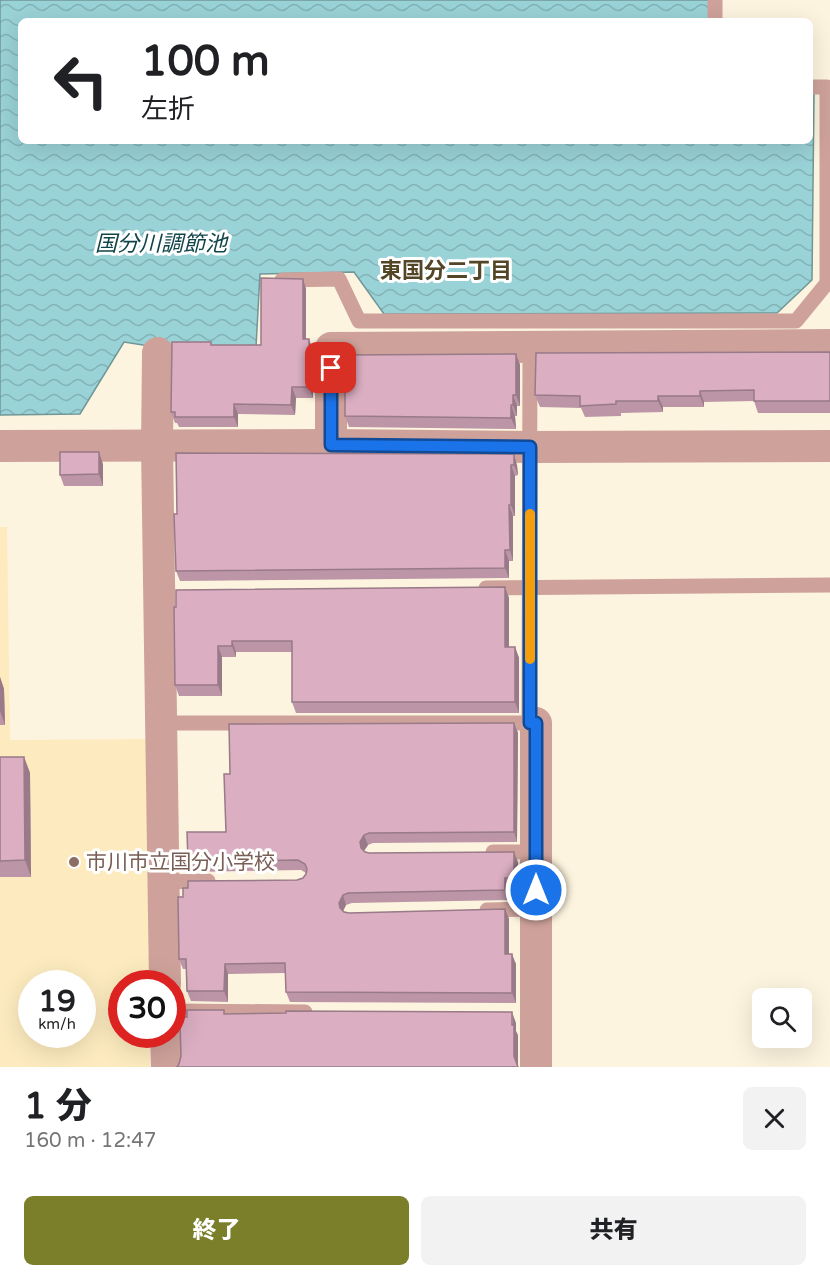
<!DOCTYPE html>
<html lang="ja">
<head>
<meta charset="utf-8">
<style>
	:root { --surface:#fff; --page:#f2f2f2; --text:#202124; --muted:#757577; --accent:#7b7f2a }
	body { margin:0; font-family:"Varela Round","Noto Sans JP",sans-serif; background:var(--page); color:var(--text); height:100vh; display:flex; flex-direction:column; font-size:22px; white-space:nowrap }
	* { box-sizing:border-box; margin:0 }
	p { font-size:20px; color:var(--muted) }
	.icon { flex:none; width:33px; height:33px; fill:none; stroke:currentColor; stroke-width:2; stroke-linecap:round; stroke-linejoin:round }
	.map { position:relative; height:1067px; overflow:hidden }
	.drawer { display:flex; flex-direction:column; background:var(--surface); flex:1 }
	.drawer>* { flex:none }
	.guide { position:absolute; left:18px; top:18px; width:795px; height:126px; border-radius:9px; box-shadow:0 6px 24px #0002; background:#fff; color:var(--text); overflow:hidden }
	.buttons { position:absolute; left:752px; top:988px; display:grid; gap:12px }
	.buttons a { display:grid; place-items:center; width:60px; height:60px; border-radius:9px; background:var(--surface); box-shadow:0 6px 24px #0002; font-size:30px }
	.speed { position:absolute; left:18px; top:970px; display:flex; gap:12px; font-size:30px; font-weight:700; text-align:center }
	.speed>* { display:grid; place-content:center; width:78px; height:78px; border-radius:50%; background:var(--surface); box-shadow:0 6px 24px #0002; line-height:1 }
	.speed small { font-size:15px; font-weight:400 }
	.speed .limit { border:9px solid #d22; background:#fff; color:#111 }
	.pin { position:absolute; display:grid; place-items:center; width:51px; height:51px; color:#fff; margin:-26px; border-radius:12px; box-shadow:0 3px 9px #0006 }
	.me { position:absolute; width:66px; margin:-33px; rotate:0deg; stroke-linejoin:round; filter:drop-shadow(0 0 4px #0008) }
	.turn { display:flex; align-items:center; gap:21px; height:126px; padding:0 24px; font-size:27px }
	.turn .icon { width:78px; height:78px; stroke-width:2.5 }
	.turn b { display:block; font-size:42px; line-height:51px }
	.round { display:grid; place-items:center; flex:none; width:63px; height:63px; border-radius:9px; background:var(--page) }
	.summary { display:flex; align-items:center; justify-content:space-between; height:102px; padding:0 24px }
	h1 { font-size:36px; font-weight:800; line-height:45px }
	.button { display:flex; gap:12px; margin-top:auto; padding:12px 24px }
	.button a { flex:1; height:69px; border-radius:9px; background:var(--accent); color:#fff; font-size:24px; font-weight:800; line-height:69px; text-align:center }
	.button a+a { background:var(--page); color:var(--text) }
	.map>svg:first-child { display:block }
	.built { fill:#fdebbf; fill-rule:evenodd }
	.water { fill:url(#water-waves); stroke:#709697; stroke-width:1.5 }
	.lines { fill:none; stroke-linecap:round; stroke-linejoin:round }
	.service { stroke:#cea29b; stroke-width:15 }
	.minor { stroke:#cea29b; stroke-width:32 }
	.wall { fill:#bc96a7 }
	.shaded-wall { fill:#997a88 }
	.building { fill:#dbaec2; stroke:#997a88; stroke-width:1.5 }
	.route-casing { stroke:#114b97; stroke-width:15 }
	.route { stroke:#1a73e8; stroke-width:10 }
	.slow { stroke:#f59e0b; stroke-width:10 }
	.education-dot { fill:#8d6e63; stroke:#fff; stroke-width:2 }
	.labels { text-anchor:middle; stroke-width:6; stroke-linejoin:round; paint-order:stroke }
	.education-label { font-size:21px; fill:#785e54; stroke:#fff; text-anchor:start }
	.water-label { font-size:22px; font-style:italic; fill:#114549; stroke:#fff }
	.neighbourhood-label { font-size:22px; font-weight:bold; fill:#534627; stroke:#fff }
</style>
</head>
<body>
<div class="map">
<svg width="830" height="1067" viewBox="0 0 830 1067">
	<defs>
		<pattern id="water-waves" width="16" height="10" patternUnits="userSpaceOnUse" patternTransform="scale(1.5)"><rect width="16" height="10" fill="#99d2d7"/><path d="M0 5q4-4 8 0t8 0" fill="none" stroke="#83b3b7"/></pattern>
	</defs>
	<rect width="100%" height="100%" fill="#fdf4df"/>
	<path class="built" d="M 0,527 L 7,527 L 10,740 L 146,739 L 149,984 L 122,984 L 122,1035 L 150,1035 L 150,1067 L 0,1067 ZM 32,984 L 82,984 L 82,1035 L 32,1035 Z"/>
	<polygon class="water" points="0,0 710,0 709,21 21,21 21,141 810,141 810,93 814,93 812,280 777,313 384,314 354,272 260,274 256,347 143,345 124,342 80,414 0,415"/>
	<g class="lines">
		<g class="service">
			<polyline points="715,21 715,0"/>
			<polyline points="282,280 339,279 359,321 796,321 827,283 827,87 810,87"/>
			<polyline points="486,588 830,585"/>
			<polyline points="161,723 536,723"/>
			<polyline points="529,723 530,347"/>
			<polyline points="493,852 536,852"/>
			<polyline points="163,882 208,881"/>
			<polyline points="487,910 536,909"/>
			<polyline points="172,1011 305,1012"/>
		</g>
		<g class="minor">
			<polyline points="158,353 157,446 165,984"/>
			<polyline points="331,445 331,348 830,345"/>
			<polyline points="0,446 331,445 530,447 830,446"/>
			<polyline points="166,1035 167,1067"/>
			<polyline points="536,1067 536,723"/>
		</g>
	</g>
	<g class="wall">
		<polygon points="303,279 306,289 306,339 313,350 313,398 296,398 295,415 238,414 238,427 179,427 177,423 175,423 171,412 213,345 261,345"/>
		<polygon points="830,352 830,413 758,413 754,401 704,402 704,407 663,407 663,412 621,413 621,416 585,417 581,408 540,407 535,395"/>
		<polygon points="516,354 520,365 520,406 517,406 517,416 515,416 516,429 349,427 345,416"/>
		<polygon points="176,453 517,465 518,475 515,476 515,516 513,516 513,561 509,561 509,578 180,581 176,571 177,514"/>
		<polygon points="103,464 103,486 64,486 60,475"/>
		<polygon points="505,587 509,598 509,647 515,647 519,658 519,713 296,713 292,702 292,652 236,652 236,657 222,657 222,696 179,696 175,685 174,607"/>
		<polygon points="0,677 4,689 5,725 0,725"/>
		<polygon points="514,723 518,733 517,842 373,843 368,845 364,851 369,853 518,862 518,888 509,889 509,900 352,903 346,905 343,911 349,913 505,909 509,919 509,954 516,964 516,1003 290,1002 286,992 286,973 228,974 228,1002 191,1001 187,991 186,969 183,969 179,959 183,897 297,880 303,878 306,873 301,870 191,872 188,862 226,832 230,774"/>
		<polygon points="0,757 24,757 30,773 31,877 0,877"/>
	</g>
	<g class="shaded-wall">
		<polygon points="303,279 306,289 306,350 303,339"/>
		<polygon points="309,339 313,350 313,398 309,387"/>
		<polygon points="516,354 520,365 520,406 516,395"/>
		<polygon points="292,387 296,398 295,415 291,405"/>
		<polygon points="700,391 704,402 704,407 700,396"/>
		<polygon points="513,395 517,406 517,416 513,405"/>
		<polygon points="658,396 663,407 663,412 658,401"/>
		<polygon points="234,404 238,414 238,427 234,417"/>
		<polygon points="511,405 515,416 516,429 511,418"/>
		<polygon points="99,452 103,464 103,486 99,474"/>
		<polygon points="514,454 517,465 518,475 514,465"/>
		<polygon points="511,465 515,476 515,516 511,505"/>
		<polygon points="509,505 513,516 513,561 510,550"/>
		<polygon points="505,550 509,561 509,578 505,568"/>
		<polygon points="505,587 509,598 509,658 505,647"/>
		<polygon points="232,641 236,652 236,657 232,646"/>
		<polygon points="218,646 222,657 222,696 218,685"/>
		<polygon points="515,647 519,658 519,713 515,702"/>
		<polygon points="0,677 4,689 5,725 0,711"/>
		<polygon points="514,723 518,733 517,842 514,832"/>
		<polygon points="24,757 30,773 31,877 25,860"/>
		<polygon points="364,835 368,845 363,852 365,858 360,842"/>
		<polygon points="514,852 518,862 518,888 514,878"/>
		<polygon points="505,878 509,889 509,900 505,890"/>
		<polygon points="343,895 346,905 342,913 339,903"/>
		<polygon points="505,909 509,919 509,964 505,954"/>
		<polygon points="512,954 516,964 516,1003 512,993"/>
		<polygon points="225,964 228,974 228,1002 224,991"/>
		<polygon points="512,1012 516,1023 516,1031 518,1035 518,1067 514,1056"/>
	</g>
	<g class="building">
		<polygon points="261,278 303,279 303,339 309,339 309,387 292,387 291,405 234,404 234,417 175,417 175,412 171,412 172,342 211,342 211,345 261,345"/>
		<polygon points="830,352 830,401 754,401 754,390 700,391 700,396 658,396 658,401 616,401 616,404 580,406 580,396 535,395 536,353"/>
		<polygon points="516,354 516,395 513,395 513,405 511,405 511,418 345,416 345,355"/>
		<polygon points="60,452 99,452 99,474 60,475"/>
		<polygon points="176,453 514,454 514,465 511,465 511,505 509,505 510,550 505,550 505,568 176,571 174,514 177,514"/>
		<polygon points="505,587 505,647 515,647 515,702 292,702 292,641 232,641 232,646 218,646 218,685 175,685 174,607 176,607 176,590"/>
		<polygon points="514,723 514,832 369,833 364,835 360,842 361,848 365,852 369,853 514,852 514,878 505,878 505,890 348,893 343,895 339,903 340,908 344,912 349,913 505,909 505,954 512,954 512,993 286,992 285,963 225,964 224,991 187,991 186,959 179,959 178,897 183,897 183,888 188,888 188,881 297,880 303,878 306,874 307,869 305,864 298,860 188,862 187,832 226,832 224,774 230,774 229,724"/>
		<polygon points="0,757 24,757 25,860 0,861"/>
		<polygon points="187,1010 224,1010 224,1014 286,1013 286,1011 512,1012 512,1025 514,1025 514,1056 518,1067 177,1067 179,1064 181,1056 180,1024 178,1017 187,1017"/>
	</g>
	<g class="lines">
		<defs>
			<polyline id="route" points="331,368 331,445 530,447 530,723 536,723 536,890"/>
		</defs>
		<use href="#route" class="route-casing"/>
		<use href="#route" class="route"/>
		<polyline class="slow" points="530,659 530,514"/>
	</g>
	<circle class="education-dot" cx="74" cy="862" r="6"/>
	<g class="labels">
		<g class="education-label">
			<text x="86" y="869">市川市立国分小学校</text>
		</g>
		<g class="water-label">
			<text x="161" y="251">国分川調節池</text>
		</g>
		<g class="neighbourhood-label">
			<text x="446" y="278">東国分二丁目</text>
		</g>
	</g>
</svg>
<div class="buttons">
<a><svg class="icon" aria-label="search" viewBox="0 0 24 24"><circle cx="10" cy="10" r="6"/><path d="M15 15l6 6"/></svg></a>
</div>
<div class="speed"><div>19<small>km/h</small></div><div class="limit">30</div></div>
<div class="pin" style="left:331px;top:368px;background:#d93025"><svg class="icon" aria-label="arrive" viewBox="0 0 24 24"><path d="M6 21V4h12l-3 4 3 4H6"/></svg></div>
<svg class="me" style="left:536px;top:890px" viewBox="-20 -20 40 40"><circle r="17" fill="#1a73e8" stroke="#fff" stroke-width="3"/><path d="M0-11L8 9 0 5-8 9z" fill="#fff"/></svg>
<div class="guide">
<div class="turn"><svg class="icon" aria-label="left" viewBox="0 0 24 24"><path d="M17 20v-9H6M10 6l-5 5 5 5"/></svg><div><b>100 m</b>左折</div></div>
</div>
</div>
<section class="drawer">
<div class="summary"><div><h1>1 分</h1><p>160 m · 12:47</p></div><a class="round"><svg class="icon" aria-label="close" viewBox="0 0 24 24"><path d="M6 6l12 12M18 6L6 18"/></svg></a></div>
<div class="button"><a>終了</a><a>共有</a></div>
</section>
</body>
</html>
